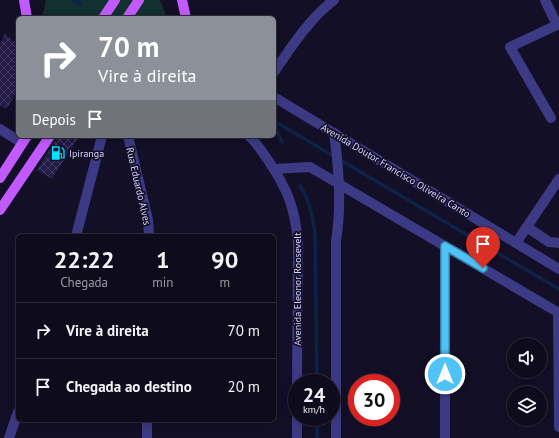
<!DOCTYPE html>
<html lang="pt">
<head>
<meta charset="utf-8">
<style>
	:root { --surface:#0e0b1c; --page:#1c1929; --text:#f1f3f6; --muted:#9b9ba3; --line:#2e2b3b }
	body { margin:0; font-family:"PT Sans",sans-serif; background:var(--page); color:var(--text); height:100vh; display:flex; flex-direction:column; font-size:15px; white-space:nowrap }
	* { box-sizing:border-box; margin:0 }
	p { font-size:13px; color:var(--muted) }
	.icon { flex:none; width:22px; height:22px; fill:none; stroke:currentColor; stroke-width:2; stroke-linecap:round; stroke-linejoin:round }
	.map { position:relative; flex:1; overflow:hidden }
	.sheet { position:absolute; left:16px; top:234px; width:260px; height:188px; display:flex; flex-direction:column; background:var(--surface); border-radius:6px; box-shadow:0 2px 10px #0003,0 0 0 1px var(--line) }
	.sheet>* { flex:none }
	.hud { position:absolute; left:16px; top:16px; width:260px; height:122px; border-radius:6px; box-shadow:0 2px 10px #0003,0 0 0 1px var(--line); background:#8c9099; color:#fff; overflow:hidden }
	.buttons { position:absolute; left:507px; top:338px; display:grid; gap:8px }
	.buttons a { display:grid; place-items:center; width:40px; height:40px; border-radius:50%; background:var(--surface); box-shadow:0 2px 10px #0003,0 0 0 1px var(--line); font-size:20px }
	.speed { position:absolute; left:288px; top:374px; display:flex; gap:8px; font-size:20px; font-weight:700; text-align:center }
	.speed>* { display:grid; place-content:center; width:52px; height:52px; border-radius:50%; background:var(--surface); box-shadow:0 2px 10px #0003,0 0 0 1px var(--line); line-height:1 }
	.speed small { font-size:10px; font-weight:400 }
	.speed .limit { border:6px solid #d22; background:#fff; color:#111 }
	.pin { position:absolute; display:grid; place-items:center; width:34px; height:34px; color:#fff; margin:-41px -17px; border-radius:50% 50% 50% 0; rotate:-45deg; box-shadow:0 0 4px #0007 }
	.pin .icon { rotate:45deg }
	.me { position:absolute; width:44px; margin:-22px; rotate:0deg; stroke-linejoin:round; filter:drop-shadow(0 0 3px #0008) }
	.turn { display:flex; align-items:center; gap:14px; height:84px; padding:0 16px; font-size:18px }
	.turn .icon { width:52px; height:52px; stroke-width:2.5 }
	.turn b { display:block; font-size:28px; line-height:34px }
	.then { display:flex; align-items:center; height:38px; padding:0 16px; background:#0003; gap:8px; font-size:15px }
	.eta { display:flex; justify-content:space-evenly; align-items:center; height:68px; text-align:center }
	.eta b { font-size:24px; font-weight:800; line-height:28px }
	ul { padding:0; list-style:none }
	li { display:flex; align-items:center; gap:12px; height:56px; padding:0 16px; border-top:1px solid var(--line) }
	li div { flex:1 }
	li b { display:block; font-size:15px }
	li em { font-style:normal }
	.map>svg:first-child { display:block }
	.green { fill:#12302f }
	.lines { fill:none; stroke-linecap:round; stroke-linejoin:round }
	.stream { stroke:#0c2248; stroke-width:3.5 }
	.building { fill:url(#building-cross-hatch) }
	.minor { stroke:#3d3a85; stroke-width:10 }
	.major { stroke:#c25bff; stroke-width:10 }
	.route-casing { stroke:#337fa1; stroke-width:10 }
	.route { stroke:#4fc3f7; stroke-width:7 }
	.labels { text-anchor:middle; stroke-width:3.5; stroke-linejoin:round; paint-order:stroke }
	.poi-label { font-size:10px; fill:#d9d4ff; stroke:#130f26; text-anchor:start }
	.street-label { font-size:10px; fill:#d9d4ff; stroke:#130f26 }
</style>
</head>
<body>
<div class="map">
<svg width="559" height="438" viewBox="0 0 559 438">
	<defs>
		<pattern id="building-cross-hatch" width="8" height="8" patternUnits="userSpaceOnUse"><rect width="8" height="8" fill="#241b47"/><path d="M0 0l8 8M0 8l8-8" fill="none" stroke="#433b63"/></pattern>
	</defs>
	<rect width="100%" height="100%" fill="#130f26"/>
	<polygon class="green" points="46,0 160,0 165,13 165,18 42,18"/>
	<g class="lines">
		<g class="stream">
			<polyline points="73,0 80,4"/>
			<polyline points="274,121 559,289"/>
			<polyline points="274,124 282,142"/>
			<path d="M 300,186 C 310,200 312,216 315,233 L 317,383"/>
			<polyline points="317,417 317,438"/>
		</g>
	</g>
	<g class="building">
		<polygon points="5,34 18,44 18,88 7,109 0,105 0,43"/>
		<polygon points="58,136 79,136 52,179 37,170"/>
	</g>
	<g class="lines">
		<g class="minor">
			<polyline points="545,0 557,25"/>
			<path d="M 274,72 C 292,46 309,19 334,0"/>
			<polyline points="274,97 559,269"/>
			<polyline points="551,118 510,47 559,24"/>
			<polyline points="0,129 22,143"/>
			<path d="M 334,133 C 339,168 342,205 336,241 L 336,438"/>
			<polyline points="128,136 148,220 149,236"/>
			<path d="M 249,136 C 257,143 262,152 268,160 C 288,190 295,208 298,243 L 297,383"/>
			<polyline points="274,169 310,167 559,313"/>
			<polyline points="527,227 549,242 559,243"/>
			<polyline points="76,236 102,136"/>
			<polyline points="516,243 559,179"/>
			<polyline points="445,246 445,438"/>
			<polyline points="558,313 559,427"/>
			<polyline points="9,438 18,412"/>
			<polyline points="147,438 147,420"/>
			<polyline points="297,438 297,417"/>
		</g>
		<g class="major">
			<polyline points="24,0 27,18"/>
			<polyline points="182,0 186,18"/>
			<polyline points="103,18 115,0"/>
			<polyline points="127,18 139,0"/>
			<polyline points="0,178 27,136"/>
			<polyline points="0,210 50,136"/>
		</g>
	</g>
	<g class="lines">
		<defs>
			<polyline id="route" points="445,374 445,246 483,268"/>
		</defs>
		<use href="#route" class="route-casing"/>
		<use href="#route" class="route"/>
	</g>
	<defs>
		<symbol id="fuel-bare" viewBox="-9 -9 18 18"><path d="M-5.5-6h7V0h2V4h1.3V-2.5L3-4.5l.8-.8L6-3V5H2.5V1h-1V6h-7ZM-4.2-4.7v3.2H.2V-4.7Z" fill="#00e5ff" stroke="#130f26" stroke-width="2.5" paint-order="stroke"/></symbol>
	</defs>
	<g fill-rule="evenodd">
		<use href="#fuel-bare" x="48" y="143" width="20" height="20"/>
	</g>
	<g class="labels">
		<g class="poi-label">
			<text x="69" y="157">Ipiranga</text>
		</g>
		<g class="street-label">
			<text transform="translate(396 170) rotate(31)" y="4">Avenida Doutor Francisco Oliveira Canto</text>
			<text transform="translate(139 186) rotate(77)" y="4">Rua Eduardo Alves</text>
			<text transform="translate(297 289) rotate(-90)" y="4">Avenida Eleonor Roosevelt</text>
		</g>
	</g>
</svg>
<div class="buttons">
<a><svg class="icon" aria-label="sound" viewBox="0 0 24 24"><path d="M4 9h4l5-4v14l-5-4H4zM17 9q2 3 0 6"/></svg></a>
<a><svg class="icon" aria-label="layers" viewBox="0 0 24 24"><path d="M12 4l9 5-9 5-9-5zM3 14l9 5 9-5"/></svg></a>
</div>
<div class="speed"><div>24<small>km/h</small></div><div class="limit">30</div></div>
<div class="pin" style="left:483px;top:268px;background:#d93025"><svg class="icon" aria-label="arrive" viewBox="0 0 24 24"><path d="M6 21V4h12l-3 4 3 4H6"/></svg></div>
<svg class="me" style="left:445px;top:374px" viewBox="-20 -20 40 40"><circle r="17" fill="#4fc3f7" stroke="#fff" stroke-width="3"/><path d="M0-11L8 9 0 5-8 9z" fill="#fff"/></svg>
<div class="hud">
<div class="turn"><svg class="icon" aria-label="right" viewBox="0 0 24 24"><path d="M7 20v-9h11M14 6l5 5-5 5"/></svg><div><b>70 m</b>Vire à direita</div></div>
<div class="then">Depois<svg class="icon" aria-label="arrive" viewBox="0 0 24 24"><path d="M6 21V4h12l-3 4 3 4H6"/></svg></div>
</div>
<section class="sheet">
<div class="eta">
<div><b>22:22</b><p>Chegada</p></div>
<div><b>1</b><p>min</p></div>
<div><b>90</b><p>m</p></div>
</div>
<ul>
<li><svg class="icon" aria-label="right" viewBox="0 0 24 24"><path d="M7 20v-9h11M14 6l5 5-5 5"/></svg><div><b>Vire à direita</b></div><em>70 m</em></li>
<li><svg class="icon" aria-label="arrive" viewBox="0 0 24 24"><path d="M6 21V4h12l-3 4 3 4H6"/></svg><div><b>Chegada ao destino</b></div><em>20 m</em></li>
</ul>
</section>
</div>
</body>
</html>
